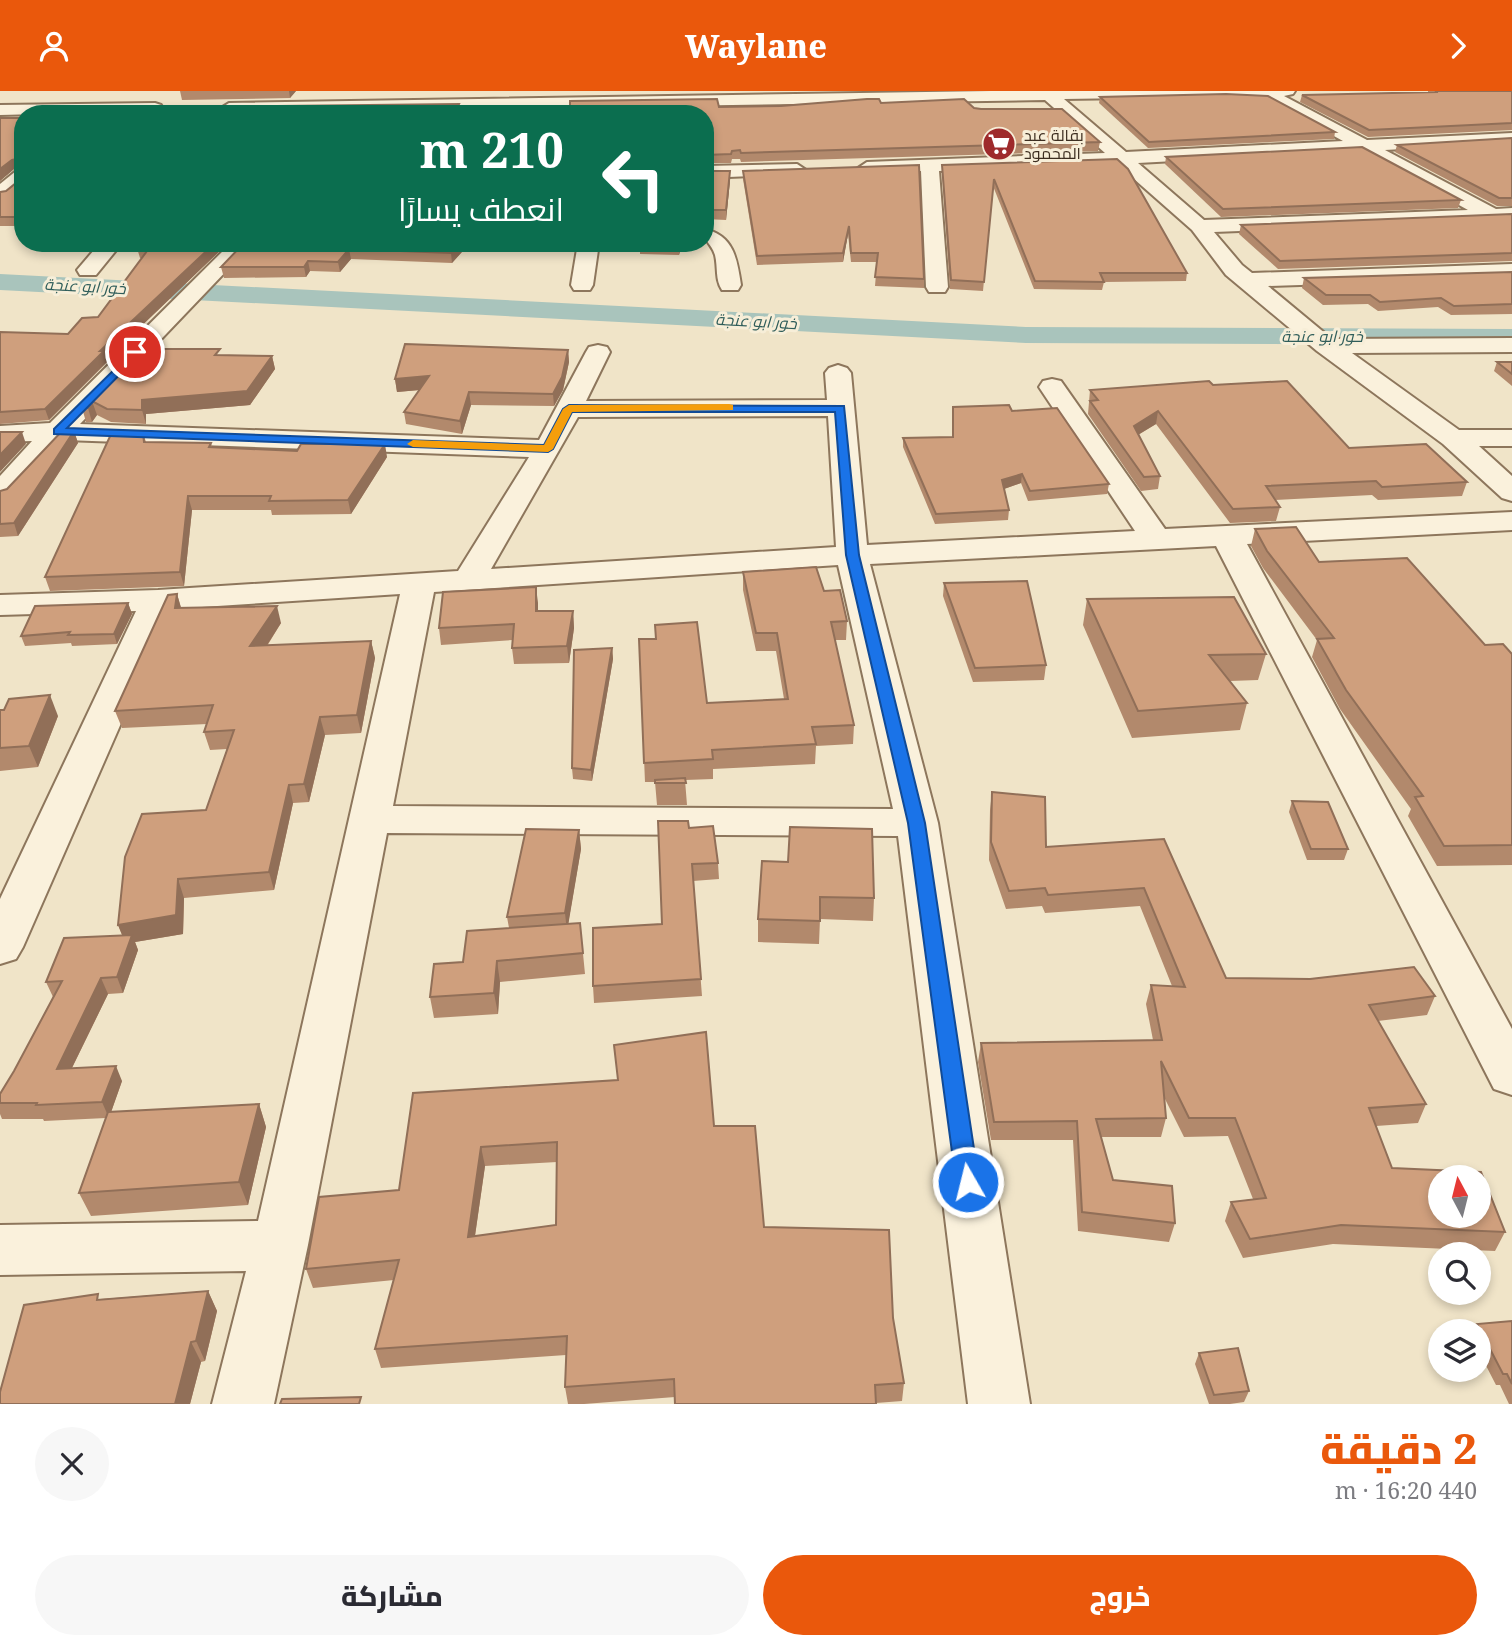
<!DOCTYPE html>
<html lang="ar">
<head>
<meta charset="utf-8">
<style>
	:root { --surface:#fff; --page:#f7f7f7; --text:#2b2b33; --muted:#7c7c81; --accent:#ea580c }
	body { margin:0; font-family:"Noto Serif",Cairo,serif; background:var(--page); color:var(--text); direction:rtl; height:100vh; display:flex; flex-direction:column; font-size:26px; white-space:nowrap }
	* { box-sizing:border-box; margin:0 }
	p { font-size:23px; color:var(--muted) }
	.icon { flex:none; width:38px; height:38px; fill:none; stroke:currentColor; stroke-width:2; stroke-linecap:round; stroke-linejoin:round }
	.map { position:relative; height:1313px; overflow:hidden; direction:ltr }
	.side { display:flex; flex-direction:column; background:var(--surface); flex:1 }
	.side>* { flex:none }
	.guide { position:absolute; left:14px; top:14px; width:700px; height:147px; border-radius:28px; box-shadow:0 4px 10px #0003; direction:rtl; background:#0b6e4f; color:#fff; overflow:hidden }
	.needle { width:46px; rotate:353deg }
	.fabs { position:absolute; left:1428px; top:1074px; display:grid; gap:14px }
	.fabs a { display:grid; place-items:center; width:63px; height:63px; border-radius:50%; background:var(--surface); box-shadow:0 4px 10px #0003; font-size:35px }
	.pin { position:absolute; display:grid; place-items:center; width:60px; height:60px; color:#fff; margin:-30px; border:4px solid #fff; border-radius:50%; box-shadow:0 2px 7px #0007 }
	.me { position:absolute; width:77px; margin:-38px; rotate:352deg; stroke-linejoin:round; filter:drop-shadow(0 0 5px #0008) }
	.turn { display:flex; align-items:center; gap:24px; height:147px; padding:0 35px; font-size:32px }
	.turn .icon { width:91px; height:91px; stroke-width:2.5 }
	.turn b { display:block; font-size:49px; line-height:60px }
	.round { display:grid; place-items:center; flex:none; width:74px; height:74px; border-radius:37px; background:var(--page) }
	.headline { display:flex; align-items:center; justify-content:space-between; height:119px; padding:0 35px }
	h1 { font-size:42px; font-weight:800; line-height:52px; color:var(--accent) }
	.primary-button { display:flex; gap:14px; margin-top:auto; padding:14px 35px }
	.primary-button a { flex:1; height:80px; border-radius:42px; background:var(--accent); color:#fff; font-size:28px; font-weight:800; line-height:80px; text-align:center }
	.primary-button a+a { background:var(--page); color:var(--text) }
	header { display:flex; justify-content:space-between; align-items:center; height:91px; padding:0 35px; background:var(--accent); color:#fff; font-size:32px; font-weight:800 }
	.map>svg:first-child { display:block }
	.lines { fill:none; stroke-linecap:round; stroke-linejoin:round }
	.canal { fill:#a9c4bc; fill-rule:evenodd }
	.minor-casing { stroke:#8d765c; stroke-width:4 }
	.minor { fill:#faf1dc; fill-rule:evenodd }
	.wall { fill:#b2896c; fill-rule:evenodd }
	.shaded-wall { fill:#916f58 }
	.building { fill:#cf9f7d; stroke:#916f58; stroke-width:2; fill-rule:evenodd }
	.route { fill:#1a73e8; stroke:#114b97; stroke-width:2 }
	.slow { fill:#f59e0b }
	.labels { text-anchor:middle; stroke-width:6; stroke-linejoin:round; paint-order:stroke }
	.far-poi-label { font-size:16px; fill:#3d2e20; stroke:#f7eed8; text-anchor:start }
	.far-water-label { font-size:16px; font-style:italic; fill:#2f5d5a; stroke:#f7eed8 }
</style>
</head>
<body>
<header><svg class="icon" aria-label="forward" viewBox="0 0 24 24"><path d="M9 5l7 7-7 7"/></svg>Waylane<svg class="icon" aria-label="person" viewBox="0 0 24 24"><circle cx="12" cy="8" r="4"/><path d="M4 21q1-7 8-7t8 7"/></svg></header>
<div class="map">
<svg width="1512" height="1313" viewBox="0 0 1512 1313">
	<rect width="100%" height="100%" fill="#f0e4c8"/>
	<g class="lines">
		<polygon class="canal" points="0,183 1026,236 1512,238 1512,254 1026,252 0,199"/>
		<defs>
			<g id="minor">
				<path d="M 991,0 L 1295,0 L 1293,3 L 1284,5 L 1367,49 L 1512,42 L 1512,52 L 1385,59 L 1496,118 L 1512,117 L 1512,129 L 1214,141 L 1242,174 L 1252,182 L 1512,173 L 1512,187 L 1268,195 L 1332,248 L 1512,247 L 1512,261 L 1352,262 L 1459,339 L 1512,339 L 1512,355 L 1479,355 L 1512,385 L 1512,410 L 1502,407 L 1443,353 L 1317,260 L 1226,184 L 1192,139 L 1117,73 L 939,80 L 948,196 L 945,201 L 929,201 L 926,196 L 921,80 L 867,83 L 858,77 L 867,71 L 1105,62 L 1045,9 L 229,22 L 221,17 L 229,12 ZM 1261,5 L 1343,50 L 1126,61 L 1064,8 ZM 1361,60 L 1468,119 L 1204,129 L 1138,72 Z"/>
				<polygon points="155,12 161,14 163,17 161,20 0,24 0,14"/>
				<polygon points="797,73 806,79 804,83 705,87 705,75"/>
				<polygon points="23,78 23,94 7,107 0,109 0,93 16,80"/>
				<path d="M 705,138 C 734,145 737,168 741,194 L 738,199 L 722,199 C 715,189 718,176 715,164 C 711,151 705,154 705,138 Z"/>
				<polygon points="100,152 122,152 96,184 80,184 77,179"/>
				<path d="M 231,152 L 253,152 L 80,333 L 539,349 L 586,261 L 589,256 L 598,254 L 607,256 L 610,261 L 586,310 L 827,309 L 825,282 L 829,277 L 838,274 L 847,277 L 851,282 L 867,454 L 1135,440 L 1039,296 L 1043,290 L 1052,288 L 1061,290 L 1165,438 L 1512,421 L 1512,439 L 1247,453 L 1512,938 L 1512,1004 L 1494,998 L 1216,455 L 870,473 L 938,732 L 1030,1313 L 968,1313 L 898,745 L 387,742 L 308,1154 L 274,1313 L 212,1313 L 246,1180 L 0,1184 L 0,1134 L 258,1130 L 400,503 L 171,518 L 23,856 L 16,868 L 0,873 L 0,808 L 136,520 L 0,524 L 0,504 L 158,499 L 458,480 L 529,366 L 65,349 L 10,409 L 0,412 L 0,385 L 32,350 L 0,351 L 0,335 L 50,332 ZM 828,325 L 836,456 L 491,478 L 578,326 ZM 838,474 L 893,718 L 393,715 L 434,501 Z"/>
				<polygon points="578,152 599,152 593,194 590,199 574,199 571,194"/>
			</g>
		</defs>
		<use href="#minor" class="minor-casing"/>
		<use href="#minor" class="minor"/>
	</g>
	<g class="wall">
		<polygon points="180,0 296,0 290,7 182,9"/>
		<polygon points="1428,0 1512,0 1512,39 1368,46 1300,11 1302,4 1428,1"/>
		<polygon points="1100,6 1335,41 1334,48 1148,57 1099,12"/>
		<polygon points="881,12 974,17 1100,51 1098,60 741,71 740,68 732,68 731,72 705,72 705,23 98,23 459,13 459,19 781,15"/>
		<polygon points="0,27 23,27 23,135 0,135 0,101 6,100 22,87 22,76 14,78 0,90"/>
		<polygon points="1512,47 1512,115 1497,115 1395,61 1397,54"/>
		<polygon points="1166,66 1461,109 1458,117 1221,126 1165,73"/>
		<polygon points="1117,68 1187,182 1186,190 1104,191 1102,199 1034,198 993,95 983,200 950,198 942,82 942,74"/>
		<polygon points="919,74 924,188 924,197 875,195 877,171 851,171 848,143 843,171 757,174 743,88 743,80"/>
		<polygon points="705,80 730,89 726,129 705,128"/>
		<polygon points="1512,123 1512,170 1278,178 1239,143 1241,134"/>
		<polygon points="140,152 228,152 107,268 107,271 49,329 0,333 0,241 68,243 98,226 142,167 140,167 137,157"/>
		<polygon points="244,152 470,152 452,172 351,168 340,181 310,180 306,186 224,187 221,176"/>
		<polygon points="640,152 682,152 679,164 640,163"/>
		<polygon points="1512,181 1512,223 1451,224 1438,216 1378,220 1368,213 1323,214 1302,197 1304,187"/>
		<polygon points="139,258 221,264 272,265 275,278 250,314 146,323 146,333 111,331 97,324 92,331 86,331 82,317"/>
		<polygon points="568,259 569,271 563,299 554,315 471,314 462,343 406,333 404,321 419,299 397,301 395,288"/>
		<polygon points="1497,271 1512,271 1512,295 1494,280"/>
		<polygon points="1213,294 1349,357 1467,391 1462,405 1378,409 1372,404 1275,409 1280,416 1276,430 1230,432 1156,333 1138,344 1160,385 1158,398 1141,400 1088,323 1090,299"/>
		<polygon points="953,316 1012,320 1109,393 1107,403 1028,410 1021,392 1004,398 1009,419 1008,429 935,433 903,356 903,347 952,346"/>
		<polygon points="74,340 78,352 18,445 0,446 0,400 7,398"/>
		<polygon points="143,342 146,351 211,352 212,356 387,366 351,423 272,424 271,419 192,419 184,495 50,500 45,486"/>
		<polygon points="1255,438 1485,554 1512,563 1512,774 1437,775 1408,725 1411,718 1340,618 1312,566 1317,549 1263,477 1251,455"/>
		<polygon points="743,481 824,500 847,530 846,549 835,549 854,634 853,653 816,655 815,673 713,678 713,688 685,689 687,714 657,714 655,691 645,691 639,548 707,612 784,608 776,560 756,560 743,499"/>
		<polygon points="944,492 1046,574 1044,589 973,591 943,505"/>
		<polygon points="536,496 538,520 573,520 574,537 569,572 514,573 512,557 513,549 441,554 439,537"/>
		<polygon points="177,503 181,517 281,532 267,555 371,550 375,567 361,642 325,644 309,711 293,712 274,799 184,807 183,843 135,851 138,859 123,902 108,903 72,977 122,990 111,1021 259,1013 266,1036 248,1114 91,1125 79,1102 106,1027 44,1030 43,1028 2,1028 0,1023 0,1003 14,980 53,906 46,891 122,844 118,834 206,719 227,658 210,659 204,641 207,633 122,637 115,620"/>
		<polygon points="1087,508 1266,563 1258,589 1230,590 1247,612 1240,639 1132,647 1083,534"/>
		<polygon points="128,512 132,523 117,553 72,555 71,552 25,555 21,545"/>
		<polygon points="612,557 613,568 592,690 573,688 572,677"/>
		<polygon points="0,619 58,625 38,676 0,680"/>
		<polygon points="992,701 1046,756 1164,748 1226,887 1435,905 1427,924 1378,930 1426,1013 1418,1032 1376,1035 1392,1077 1505,1141 1495,1160 1333,1153 1243,1167 1225,1130 1231,1111 1253,1108 1228,1045 1184,1046 1164,1006 1166,1027 1161,1046 1101,1046 1113,1089 1175,1132 1169,1151 1078,1140 1073,1049 991,1049 978,971 981,952 1153,949 1146,913 1151,894 1172,895 1140,815 1045,822 1042,815 1006,818 989,769 990,719"/>
		<polygon points="1292,710 1348,758 1344,769 1307,769 1289,721"/>
		<polygon points="689,737 718,772 719,788 693,790 702,905 594,912 593,895 662,833"/>
		<polygon points="579,739 581,758 568,833 580,832 585,883 500,891 498,923 434,927 430,906 509,837 507,826"/>
		<polygon points="788,771 874,807 873,830 820,828 819,853 758,851 758,828"/>
		<path d="M 413,1002 L 714,1035 L 764,1136 L 893,1227 L 904,1292 L 902,1310 L 876,1312 L 675,1306 L 584,1313 L 568,1313 L 565,1296 L 566,1264 L 381,1277 L 375,1258 L 394,1189 L 313,1197 L 306,1178 L 399,1099 ZM 557,1071 L 556,1134 L 475,1145 L 485,1075 Z"/>
		<polygon points="208,1200 217,1220 205,1270 201,1271 190,1313 0,1313 101,1208"/>
		<polygon points="1512,1230 1512,1313 1509,1313 1500,1294 1496,1294 1479,1261 1479,1241 1472,1241 1477,1233"/>
		<polygon points="1199,1262 1249,1300 1244,1311 1230,1313 1209,1313 1195,1273"/>
	</g>
	<g class="shaded-wall">
		<polygon points="289,0 296,0 290,7"/>
		<polygon points="22,67 23,76 14,78 0,90 0,78 12,69"/>
		<polygon points="730,80 730,89 726,129 726,119"/>
		<polygon points="849,135 848,143 843,171 843,162"/>
		<polygon points="215,152 228,152 107,268 107,271 49,329 45,318 100,260"/>
		<polygon points="460,152 470,152 452,172 451,162"/>
		<polygon points="679,152 682,152 679,164"/>
		<polygon points="349,158 351,168 340,181 338,171"/>
		<polygon points="308,170 310,180 306,186 304,176"/>
		<polygon points="568,259 569,271 563,299 554,315 553,303"/>
		<polygon points="272,265 275,278 250,314 146,323 146,333 142,319 142,309"/>
		<polygon points="429,285 431,298 397,301 395,288"/>
		<polygon points="469,301 471,314 462,343 460,330"/>
		<polygon points="92,310 97,324 92,331 88,317"/>
		<polygon points="1158,320 1156,333 1131,348 1134,335"/>
		<polygon points="74,340 78,352 18,445 14,432"/>
		<polygon points="22,341 26,353 0,381 0,364"/>
		<polygon points="385,353 387,366 351,423 348,409"/>
		<polygon points="1022,383 1021,392 1001,399 1002,389"/>
		<polygon points="188,405 192,419 184,495 180,481"/>
		<polygon points="536,496 538,512 538,537 536,520"/>
		<polygon points="177,503 182,520 175,517"/>
		<polygon points="128,512 132,523 117,553 114,543"/>
		<polygon points="277,515 281,532 255,573 250,555"/>
		<polygon points="573,520 574,537 569,572 567,555"/>
		<polygon points="371,550 375,567 361,642 357,624"/>
		<polygon points="612,557 613,568 592,690 591,679"/>
		<polygon points="50,604 58,625 38,676 29,655"/>
		<polygon points="320,626 325,644 309,711 304,693"/>
		<polygon points="289,694 293,712 274,799 269,781"/>
		<polygon points="579,739 581,758 567,841 565,822"/>
		<polygon points="178,788 184,807 183,843 135,851 138,859 123,902 117,886 126,853 118,834"/>
		<polygon points="497,870 500,891 498,923 494,902"/>
		<polygon points="101,887 108,903 64,993 57,978"/>
		<polygon points="116,975 122,990 109,1027 102,1011"/>
		<polygon points="259,1013 266,1036 248,1114 239,1091"/>
		<polygon points="481,1056 485,1075 472,1165 468,1146"/>
		<polygon points="208,1200 217,1220 205,1270 196,1250"/>
		<polygon points="191,1251 201,1271 190,1313 175,1313"/>
	</g>
	<g class="building">
		<polygon points="1435,0 1512,0 1512,32 1369,39 1302,4 1438,1"/>
		<polygon points="1226,3 1268,5 1335,41 1149,51 1100,6"/>
		<polygon points="717,8 719,16 781,15 867,8 879,8 881,12 964,8 974,17 981,18 1062,18 1100,51 741,62 740,59 732,60 731,63 705,64 705,23 98,23 105,17 459,13 456,19 542,17 570,15 570,10"/>
		<polygon points="0,27 23,27 23,126 0,126 0,101 6,100 22,87 22,67 12,69 0,78"/>
		<polygon points="1512,47 1512,107 1499,107 1397,54"/>
		<polygon points="1362,56 1461,109 1223,118 1166,66"/>
		<polygon points="1117,68 1128,78 1187,182 1100,182 1104,191 1035,190 994,88 984,191 951,189 942,74"/>
		<polygon points="919,74 924,188 875,186 878,162 851,162 849,135 843,162 757,165 743,80"/>
		<polygon points="705,80 730,80 726,119 705,119"/>
		<polygon points="1512,123 1512,162 1280,170 1241,134"/>
		<polygon points="140,152 215,152 100,260 104,260 45,318 0,321 0,241 68,243 82,227 98,226 150,156 137,157"/>
		<polygon points="244,152 460,152 451,162 349,158 338,171 308,170 304,176 221,176"/>
		<polygon points="640,152 679,152 679,154 639,154"/>
		<polygon points="1512,181 1512,213 1454,215 1441,207 1380,211 1370,204 1326,204 1304,187"/>
		<polygon points="405,253 568,259 562,286 553,303 469,301 460,330 404,321 429,285 395,288"/>
		<polygon points="139,258 220,258 215,264 272,265 247,300 142,309 142,319 107,318 92,310 88,317 82,317"/>
		<polygon points="1497,271 1512,271 1512,283"/>
		<polygon points="1209,290 1213,294 1287,290 1349,357 1426,353 1467,391 1382,396 1376,390 1266,395 1280,416 1233,418 1158,320 1134,335 1160,385 1144,386 1090,310 1098,309 1090,299"/>
		<polygon points="1009,314 1012,320 1057,317 1109,393 1030,400 1022,383 1002,389 1009,419 936,423 903,347 953,346 953,316"/>
		<polygon points="62,340 74,340 14,432 0,433 0,400 7,398"/>
		<polygon points="0,341 22,341 0,364"/>
		<polygon points="112,341 143,342 144,351 211,352 209,356 297,360 301,353 385,353 348,409 269,410 271,405 188,405 180,481 45,486"/>
		<polygon points="1296,436 1319,471 1407,467 1485,554 1503,553 1512,563 1512,754 1444,755 1415,706 1423,705 1346,599 1317,548 1334,547 1267,460 1255,438"/>
		<polygon points="816,476 824,500 840,499 847,530 831,531 854,634 812,636 816,653 712,659 713,668 644,672 639,548 656,548 655,534 697,531 707,612 788,608 777,542 756,542 743,481"/>
		<polygon points="1027,490 1046,574 975,577 944,492"/>
		<polygon points="536,496 536,520 573,520 567,555 512,557 514,533 439,537 443,501"/>
		<polygon points="177,503 175,517 277,515 250,555 371,550 357,624 320,626 304,693 289,694 269,781 178,788 176,824 118,834 125,766 142,723 206,719 234,639 204,641 213,614 115,620 168,504"/>
		<polygon points="1234,506 1266,563 1209,564 1247,612 1138,620 1087,508"/>
		<polygon points="128,512 114,543 68,544 70,541 21,545 35,515"/>
		<polygon points="612,557 591,679 572,677 574,559"/>
		<polygon points="50,604 29,655 0,657 0,619 4,619 9,608"/>
		<polygon points="685,687 686,692 655,692 655,689"/>
		<path d="M 992,701 L 1045,706 L 1046,756 L 1164,748 L 1226,887 L 1310,888 L 1414,876 L 1435,905 L 1369,914 L 1426,1013 L 1369,1017 L 1392,1077 L 1481,1081 L 1505,1141 L 1341,1134 L 1250,1148 L 1231,1111 L 1266,1107 L 1235,1027 L 1189,1027 L 1161,970 L 1166,1027 L 1096,1028 L 1113,1089 L 1172,1095 L 1175,1132 L 1082,1121 L 1077,1030 L 994,1031 L 981,952 L 1162,949 L 1151,894 L 1185,896 L 1144,797 L 1048,804 L 1045,797 L 1009,800 L 991,751 ZM 1440,1087 L 1479,1087 L 1479,1125 L 1440,1125 Z"/>
		<polygon points="1292,710 1328,711 1348,758 1311,758"/>
		<polygon points="658,730 688,730 689,737 713,735 718,772 692,773 701,888 593,895 593,837 662,833"/>
		<polygon points="790,736 872,738 874,807 820,806 820,830 758,828 762,770 788,771"/>
		<polygon points="526,738 579,739 565,822 507,826"/>
		<polygon points="580,832 583,862 497,870 494,902 430,906 434,873 463,871 467,840"/>
		<polygon points="132,844 117,886 101,887 57,978 116,975 102,1011 36,1014 37,1012 0,1012 0,1003 14,980 62,890 46,891 64,847"/>
		<path d="M 706,941 L 714,1035 L 755,1035 L 764,1136 L 889,1139 L 893,1227 L 904,1292 L 875,1294 L 876,1313 L 675,1313 L 674,1288 L 565,1296 L 567,1245 L 375,1258 L 399,1169 L 306,1178 L 319,1106 L 399,1099 L 413,1002 L 618,989 L 614,954 ZM 557,1051 L 556,1134 L 468,1146 L 481,1056 Z"/>
		<polygon points="259,1013 239,1091 79,1102 108,1021"/>
		<polygon points="208,1200 196,1250 191,1251 175,1313 0,1313 0,1301 24,1214 98,1203 97,1209"/>
		<polygon points="1512,1230 1512,1293 1507,1283 1503,1283 1477,1233"/>
		<polygon points="1238,1257 1249,1300 1214,1304 1199,1262"/>
		<polygon points="361,1306 359,1313 280,1313 282,1308"/>
	</g>
	<polygon class="route" points="135,258 139,259 139,264 67,337 544,354 563,318 569,314 844,315 859,464 925,732 979,1091 975,1098 968,1101 960,1098 956,1091 908,732 846,464 835,321 572,321 553,358 548,361 54,343 54,338"/>
	<polygon class="slow" points="729,313 733,314 733,319 572,321 553,358 548,361 413,356 407,353 413,349 544,354 563,318 569,314"/>
	<defs>
		<symbol id="supermarket-disc" viewBox="-11 -11 22 22"><circle r="9.5" fill="#9e2a2b" stroke="#f7eed8"/><path d="M-6-5.5h2.5l.6 2H6L4.5 2H-2.5L-4.4-4H-6ZM-1.5 3.2a1.3 1.3 0 1 0 .1 0ZM3 3.2a1.3 1.3 0 1 0 .1 0Z" fill="#fff"/></symbol>
	</defs>
	<g fill-rule="evenodd">
		<use href="#supermarket-disc" x="980" y="34" width="38" height="38"/>
	</g>
	<g class="labels">
		<g class="far-poi-label">
			<text x="1024" y="50">بقالة عبد<tspan x="1024" dy="18">المحمود</tspan></text>
		</g>
		<g class="far-water-label">
			<text transform="translate(85 195) rotate(3)" y="6">خور ابو عنجة</text>
			<text transform="translate(756 230) rotate(3)" y="6">خور ابو عنجة</text>
			<text x="1322" y="251">خور ابو عنجة</text>
		</g>
	</g>
</svg>
<div class="fabs">
<a><svg class="needle" viewBox="-14 -14 28 28"><path d="M0-13l5 13h-10z" fill="#e53935"/><path d="M0 13l5-13h-10z" fill="#7c7c81"/></svg></a>
<a><svg class="icon" aria-label="search" viewBox="0 0 24 24"><circle cx="10" cy="10" r="6"/><path d="M15 15l6 6"/></svg></a>
<a><svg class="icon" aria-label="layers" viewBox="0 0 24 24"><path d="M12 4l9 5-9 5-9-5zM3 14l9 5 9-5"/></svg></a>
</div>
<div class="pin" style="left:135px;top:261px;background:#d93025"><svg class="icon" aria-label="arrive" viewBox="0 0 24 24"><path d="M6 21V4h12l-3 4 3 4H6"/></svg></div>
<svg class="me" style="left:968px;top:1091px" viewBox="-20 -20 40 40"><circle r="17" fill="#1a73e8" stroke="#fff" stroke-width="3"/><path d="M0-11L8 9 0 5-8 9z" fill="#fff"/></svg>
<div class="guide">
<div class="turn"><svg class="icon" aria-label="left" viewBox="0 0 24 24"><path d="M17 20v-9H6M10 6l-5 5 5 5"/></svg><div><b>210 m</b>انعطف يسارًا</div></div>
</div>
</div>
<section class="side">
<div class="headline"><div><h1>2 دقيقة</h1><p>440 m · 16:20</p></div><a class="round"><svg class="icon" aria-label="close" viewBox="0 0 24 24"><path d="M6 6l12 12M18 6L6 18"/></svg></a></div>
<div class="primary-button"><a>خروج</a><a>مشاركة</a></div>
</section>
</body>
</html>
